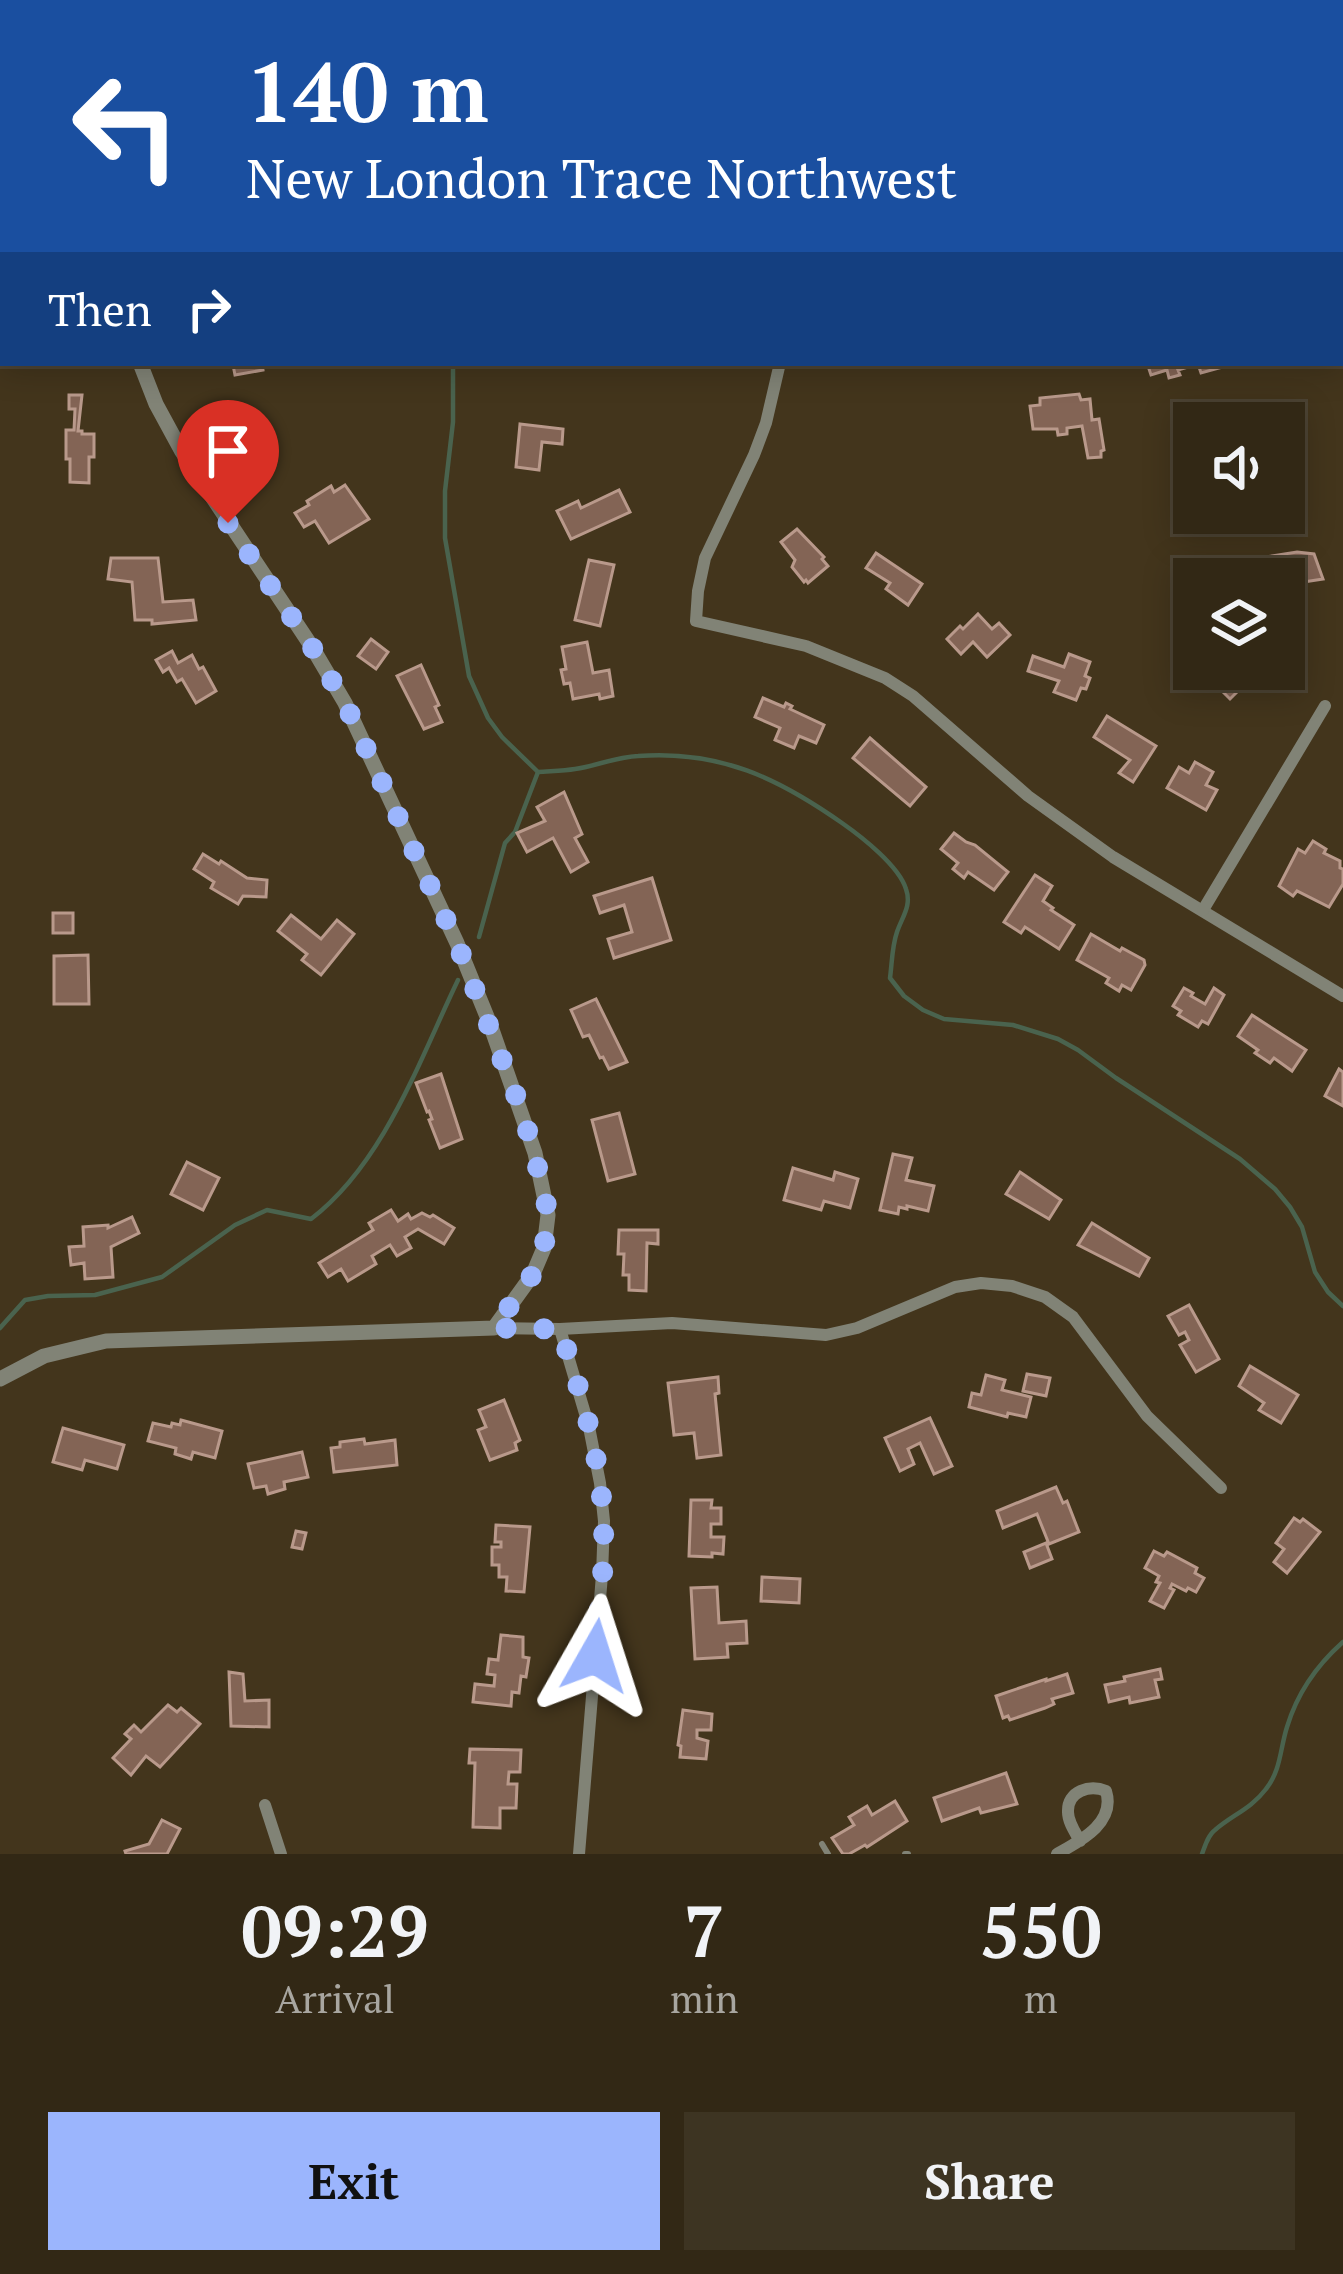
<!DOCTYPE html>
<html lang="en">
<head>
<meta charset="utf-8">
<style>
	:root { --surface:#322815; --page:#3d3422; --text:#f1f3f6; --muted:#a8a6a0; --line:#4d4434; --accent:#9bb5fd }
	body { margin:0; font-family:"PT Serif",serif; background:var(--page); color:var(--text); height:100vh; display:flex; flex-direction:column; font-size:45px; white-space:nowrap }
	* { box-sizing:border-box; margin:0 }
	p { font-size:39px; color:var(--muted) }
	.icon { flex:none; width:66px; height:66px; fill:none; stroke:currentColor; stroke-width:2; stroke-linecap:round; stroke-linejoin:round }
	.map { position:relative; height:1854px; overflow:hidden }
	.drawer { display:flex; flex-direction:column; background:var(--surface); flex:1 }
	.drawer>* { flex:none }
	.guide { position:absolute; left:0px; top:0px; width:1344px; height:366px; box-shadow:0 6px 30px #0003,0 0 0 3px var(--line); background:#1a4fa0; color:#fff; overflow:hidden }
	.fabs { position:absolute; left:1173px; top:402px; display:grid; gap:24px }
	.fabs a { display:grid; place-items:center; width:132px; height:132px; border-radius:0px; background:var(--surface); box-shadow:0 6px 30px #0003,0 0 0 3px var(--line); font-size:60px }
	.pin { position:absolute; display:grid; place-items:center; width:102px; height:102px; color:#fff; margin:-123px -51px; border-radius:50% 50% 50% 0; rotate:-45deg; box-shadow:0 0 12px #0007 }
	.pin .icon { rotate:45deg }
	.me { position:absolute; width:132px; margin:-66px; rotate:6deg; stroke-linejoin:round; filter:drop-shadow(0 0 9px #0008) }
	.turn { display:flex; align-items:center; gap:42px; height:252px; padding:0 48px; font-size:54px }
	.turn .icon { width:156px; height:156px; stroke-width:2.5 }
	.turn b { display:block; font-size:84px; line-height:102px }
	.then { display:flex; align-items:center; height:114px; padding:0 48px; background:#0003; gap:24px; font-size:45px }
	.eta { display:flex; justify-content:space-evenly; align-items:center; height:204px; text-align:center }
	.eta b { font-size:72px; font-weight:800; line-height:84px }
	.cta { display:flex; gap:24px; margin-top:auto; padding:24px 48px }
	.cta a { flex:1; height:138px; border-radius:0px; background:var(--accent); color:#111; font-size:48px; font-weight:800; line-height:138px; text-align:center }
	.cta a+a { background:var(--page); color:var(--text) }
	.map>svg:first-child { display:block }
	.lines { fill:none; stroke-linecap:round; stroke-linejoin:round }
	.stream { stroke:#4a634e; stroke-width:4.5 }
	.building { fill:#836455; stroke:#b9998b; stroke-width:3 }
	.service { stroke:#818376; stroke-width:6 }
	.minor { stroke:#818376; stroke-width:12 }
	.tertiary { stroke:#818376; stroke-width:15 }
	.route { stroke:#9bb5fd; stroke-width:21; stroke-dasharray:0 37.8 }
</style>
</head>
<body>
<div class="map">
<svg width="1343" height="1854" viewBox="0 0 1343 1854">
	<rect width="100%" height="100%" fill="#43351c"/>
	<g class="lines">
		<g class="stream">
			<polyline points="451,3 452,0"/>
			<path d="M 453,363 L 453,422 L 445,491 L 445,538 L 469,676 L 488,718 L 502,737 L 538,772 C 550,771 563,771 575,769 C 596,766 616,757 638,756 C 720,750 778,778 842,823 C 862,837 899,866 906,889 C 912,906 902,917 897,932 C 892,946 892,963 890,978 L 904,996 L 923,1010 L 944,1019 L 1013,1025 L 1058,1039 L 1078,1050 L 1116,1078 L 1240,1159 L 1275,1189 L 1290,1207 L 1302,1227 L 1315,1272 L 1328,1292 L 1343,1306"/>
			<polyline points="479,937 505,843 515,832 538,772"/>
			<path d="M 0,1328 L 25,1300 L 48,1296 L 95,1295 L 162,1277 L 235,1225 L 267,1210 L 311,1219 C 384,1163 419,1061 458,980"/>
			<path d="M 1202,1854 C 1205,1846 1208,1835 1215,1830 C 1232,1815 1251,1809 1266,1789 C 1281,1770 1280,1749 1287,1727 C 1297,1694 1317,1665 1343,1642"/>
		</g>
	</g>
	<g class="building">
		<rect x="254" y="0" width="57" height="3"/>
		<polygon points="1290,0 1343,0 1343,11 1341,12 1341,3 1293,3"/>
		<polygon points="224,363 262,363 263,370 235,375 233,365 225,367"/>
		<polygon points="1147,363 1217,363 1219,368 1201,373 1198,364 1178,370 1180,375 1169,378 1167,370 1151,375"/>
		<polygon points="1079,394 1081,400 1090,399 1092,420 1099,419 1104,450 1101,451 1101,457 1088,458 1082,426 1067,428 1067,434 1058,435 1057,429 1033,429 1030,406 1040,405 1040,398"/>
		<polygon points="69,395 82,395 78,431 82,431 82,434 94,434 94,457 89,457 89,483 70,482 70,459 66,459 66,430 74,430 75,409 69,409"/>
		<polygon points="520,424 563,429 562,444 542,442 539,470 516,467"/>
		<polygon points="345,485 369,519 329,543 315,521 304,527 295,513 309,505 307,501 331,486 334,492"/>
		<polygon points="619,490 630,512 571,539 557,511 578,501 581,508"/>
		<polygon points="797,529 824,557 822,559 828,566 808,583 806,580 804,582 792,567 795,560 781,542"/>
		<polygon points="1297,552 1314,554 1323,579 1284,585 1284,579 1249,579 1246,560"/>
		<polygon points="876,553 922,584 908,605 886,589 890,583 866,568"/>
		<polygon points="111,558 158,558 163,602 193,600 196,620 152,624 152,620 135,620 132,582 108,579"/>
		<polygon points="589,560 614,565 600,626 575,620"/>
		<polygon points="978,614 992,629 999,623 1010,635 987,657 973,642 961,654 947,639 960,626 963,629"/>
		<polygon points="371,639 388,652 376,669 358,656"/>
		<polygon points="587,642 593,673 609,670 613,696 600,699 599,694 573,699 570,683 564,684 561,670 566,669 562,647"/>
		<polygon points="172,651 178,663 192,655 199,669 203,667 216,691 196,703 182,679 177,682 169,668 163,672 156,660"/>
		<polygon points="1069,654 1090,662 1085,676 1090,678 1086,689 1081,688 1076,700 1054,692 1059,681 1028,671 1033,656 1064,667"/>
		<polygon points="421,665 439,705 435,707 442,722 424,729 397,676"/>
		<polygon points="1200,669 1232,669 1246,683 1230,699"/>
		<polygon points="763,698 784,707 786,703 792,706 790,709 824,725 816,743 799,736 794,748 775,740 780,728 755,717"/>
		<polygon points="1107,716 1156,746 1133,782 1119,773 1130,760 1094,737"/>
		<polygon points="870,738 926,787 910,806 853,758"/>
		<polygon points="1195,762 1213,772 1206,785 1217,790 1206,810 1167,788 1179,767 1189,773"/>
		<polygon points="564,792 582,834 575,838 588,862 571,872 553,838 527,852 517,833 545,821 537,807"/>
		<polygon points="954,833 966,842 975,845 1008,872 994,890 968,872 964,878 953,869 958,863 941,849"/>
		<polygon points="1313,841 1326,849 1324,853 1340,861 1340,868 1343,869 1343,884 1329,907 1297,891 1293,896 1279,886 1298,849 1305,853"/>
		<polygon points="203,854 219,864 221,861 247,878 267,880 266,897 243,896 238,904 211,888 214,882 194,869"/>
		<polygon points="1035,875 1052,886 1043,901 1053,908 1051,910 1074,925 1059,949 1025,927 1021,933 1004,922"/>
		<polygon points="652,878 671,940 614,958 608,939 632,932 624,905 600,913 594,896"/>
		<rect x="53" y="913" width="20" height="20"/>
		<polygon points="291,915 321,939 337,920 354,934 321,975 302,960 307,954 278,931"/>
		<polygon points="1091,934 1120,951 1122,948 1144,960 1145,965 1131,990 1122,985 1119,991 1106,983 1109,978 1077,960"/>
		<polygon points="88,955 89,1004 54,1004 54,956"/>
		<polygon points="1184,988 1193,993 1191,996 1205,1004 1214,988 1224,995 1208,1024 1202,1021 1198,1027 1178,1015 1181,1011 1173,1006"/>
		<polygon points="596,999 627,1062 609,1069 603,1057 600,1058 589,1035 583,1037 571,1010"/>
		<polygon points="1252,1015 1306,1050 1292,1071 1274,1058 1270,1063 1255,1053 1258,1050 1238,1036"/>
		<polygon points="1339,1069 1343,1072 1343,1106 1325,1096"/>
		<polygon points="441,1074 462,1139 440,1148 429,1120 432,1119 429,1111 427,1112 416,1083"/>
		<polygon points="619,1113 635,1174 608,1181 592,1120"/>
		<polygon points="893,1154 912,1158 906,1180 934,1186 928,1211 907,1206 907,1209 899,1207 898,1214 880,1210"/>
		<polygon points="187,1162 219,1178 203,1210 171,1194"/>
		<polygon points="793,1168 833,1180 835,1172 858,1179 850,1208 824,1201 821,1210 784,1200"/>
		<polygon points="1020,1172 1061,1200 1049,1219 1006,1194"/>
		<polygon points="391,1210 398,1221 408,1214 411,1219 422,1213 430,1217 433,1215 454,1228 444,1244 418,1229 405,1237 411,1248 397,1256 390,1245 372,1256 376,1264 348,1281 341,1269 328,1277 319,1263 373,1230 369,1223"/>
		<polygon points="132,1217 139,1233 111,1247 113,1277 85,1279 84,1263 71,1265 69,1247 84,1246 83,1227 108,1225 108,1228"/>
		<polygon points="1092,1223 1149,1258 1139,1276 1078,1245"/>
		<polygon points="619,1230 658,1230 658,1244 647,1243 646,1291 629,1290 629,1275 623,1275 624,1254 618,1254"/>
		<polygon points="1189,1305 1219,1359 1196,1372 1180,1345 1189,1340 1185,1332 1179,1335 1168,1316"/>
		<polygon points="1250,1366 1298,1395 1281,1423 1259,1410 1264,1403 1239,1386"/>
		<polygon points="1027,1374 1050,1378 1046,1396 1023,1391"/>
		<polygon points="986,1375 1005,1380 1002,1390 1031,1397 1026,1417 1008,1413 1007,1417 969,1407 972,1393 981,1395"/>
		<polygon points="718,1377 719,1393 715,1394 721,1455 697,1458 694,1433 674,1435 668,1383"/>
		<polygon points="504,1400 520,1440 515,1443 517,1450 490,1460 478,1430 486,1427 479,1410"/>
		<polygon points="930,1418 952,1466 934,1474 920,1443 908,1449 914,1464 900,1471 885,1438"/>
		<polygon points="181,1420 222,1431 215,1458 193,1452 191,1459 175,1454 176,1448 148,1441 153,1423 171,1427 172,1423 180,1425"/>
		<polygon points="63,1428 124,1445 117,1469 85,1460 82,1470 53,1462"/>
		<polygon points="364,1439 365,1444 395,1440 397,1465 334,1472 331,1448 340,1447 340,1442"/>
		<polygon points="302,1452 308,1477 284,1482 285,1489 268,1494 266,1486 254,1488 248,1464"/>
		<polygon points="1056,1487 1063,1503 1067,1501 1079,1532 1049,1544 1037,1514 1003,1528 997,1511"/>
		<polygon points="691,1500 712,1500 711,1508 721,1508 721,1524 711,1524 711,1537 724,1537 723,1554 712,1553 712,1557 689,1556"/>
		<polygon points="1294,1518 1300,1522 1303,1519 1320,1532 1287,1573 1274,1562 1284,1549 1276,1543"/>
		<polygon points="496,1525 530,1527 524,1592 506,1591 507,1577 499,1577 499,1565 492,1565 492,1547 501,1547 501,1542 495,1542"/>
		<polygon points="296,1531 306,1533 302,1549 292,1547"/>
		<polygon points="1046,1543 1052,1559 1030,1568 1024,1552"/>
		<polygon points="1154,1551 1164,1556 1167,1552 1197,1568 1195,1573 1204,1578 1196,1592 1188,1588 1186,1591 1172,1584 1170,1588 1174,1590 1164,1608 1150,1601 1160,1583 1156,1582 1159,1576 1145,1568"/>
		<polygon points="762,1577 800,1579 799,1603 761,1601"/>
		<polygon points="717,1587 719,1623 746,1621 747,1643 727,1644 728,1657 695,1659 691,1588"/>
		<polygon points="501,1635 523,1637 523,1657 529,1658 526,1677 521,1676 519,1693 512,1692 511,1706 473,1702 475,1684 494,1686 495,1675 487,1674 489,1659 498,1660"/>
		<polygon points="1160,1669 1162,1679 1155,1680 1159,1697 1130,1703 1129,1697 1109,1702 1105,1685 1125,1681 1124,1677"/>
		<polygon points="229,1672 243,1674 245,1701 269,1700 269,1727 231,1726"/>
		<polygon points="1067,1674 1073,1693 1052,1699 1054,1704 1045,1708 1010,1720 1008,1716 1003,1718 996,1696 1046,1679 1046,1681"/>
		<polygon points="168,1705 177,1712 181,1708 200,1724 160,1767 146,1756 131,1775 113,1758 131,1739 125,1734 134,1725 141,1732"/>
		<polygon points="683,1710 712,1714 711,1730 697,1730 697,1738 708,1741 706,1759 680,1757 681,1746 678,1745"/>
		<polygon points="470,1749 521,1750 520,1772 509,1772 508,1784 517,1784 516,1808 500,1808 500,1828 473,1827 475,1763 469,1763"/>
		<polygon points="1006,1773 1017,1804 981,1813 979,1808 942,1821 934,1798"/>
		<polygon points="895,1801 907,1821 867,1847 865,1845 849,1854 843,1854 832,1838 854,1825 849,1817 867,1806 872,1815"/>
		<polygon points="162,1820 180,1829 167,1854 126,1854 125,1851 149,1844"/>
	</g>
	<g class="lines">
		<g class="service">
			<polyline points="822,1844 828,1854"/>
			<polyline points="905,1854 908,1854"/>
		</g>
		<g class="minor">
			<polyline points="780,363 766,423 754,455 705,558 698,591 696,621 806,646 885,678 913,696 1028,796 1113,857 1343,996"/>
			<polyline points="1203,910 1325,706"/>
			<polyline points="494,1328 560,1329 672,1323 826,1335 857,1328 955,1287 981,1283 1012,1286 1045,1297 1073,1317 1147,1416 1221,1488"/>
			<polyline points="560,1329 589,1427 600,1483 604,1521 602,1575 579,1854"/>
			<polyline points="265,1805 281,1854"/>
			<path d="M 1057,1854 C 1080,1841 1116,1823 1106,1791 C 1090,1784 1067,1791 1068,1812 C 1068,1822 1075,1832 1080,1841"/>
		</g>
		<g class="tertiary">
			<polyline points="797,0 797,3"/>
			<polyline points="0,129 3,129"/>
			<polyline points="1341,132 1343,131"/>
			<polyline points="0,1379 44,1356 106,1341 494,1328 533,1274 544,1248 548,1215 535,1153 490,1024 457,943 345,703 312,647 181,450 156,404 140,363"/>
		</g>
	</g>
	<g class="lines">
		<path class="route" d="M 228,523 L 312,647 L 345,703 L 457,943 L 523,1114 L 546,1198 L 547,1235 L 533,1274 L 494,1328 L 560,1329 C 580,1389 600,1453 603,1517 C 606,1563 599,1610 595,1656"/>
	</g>
</svg>
<div class="fabs">
<a><svg class="icon" aria-label="sound" viewBox="0 0 24 24"><path d="M4 9h4l5-4v14l-5-4H4zM17 9q2 3 0 6"/></svg></a>
<a><svg class="icon" aria-label="layers" viewBox="0 0 24 24"><path d="M12 4l9 5-9 5-9-5zM3 14l9 5 9-5"/></svg></a>
</div>
<div class="pin" style="left:228px;top:523px;background:#d93025"><svg class="icon" aria-label="arrive" viewBox="0 0 24 24"><path d="M6 21V4h12l-3 4 3 4H6"/></svg></div>
<svg class="me" style="left:595px;top:1656px" viewBox="-20 -20 40 40"><path d="M0-17L14 15 0 8-14 15z" fill="#9bb5fd" stroke="#fff" stroke-width="4"/></svg>
<div class="guide">
<div class="turn"><svg class="icon" aria-label="left" viewBox="0 0 24 24"><path d="M17 20v-9H6M10 6l-5 5 5 5"/></svg><div><b>140 m</b>New London Trace Northwest</div></div>
<div class="then">Then<svg class="icon" aria-label="right" viewBox="0 0 24 24"><path d="M7 20v-9h11M14 6l5 5-5 5"/></svg></div>
</div>
</div>
<section class="drawer">
<div class="eta">
<div><b>09:29</b><p>Arrival</p></div>
<div><b>7</b><p>min</p></div>
<div><b>550</b><p>m</p></div>
</div>
<div class="cta"><a>Exit</a><a>Share</a></div>
</section>
</body>
</html>
